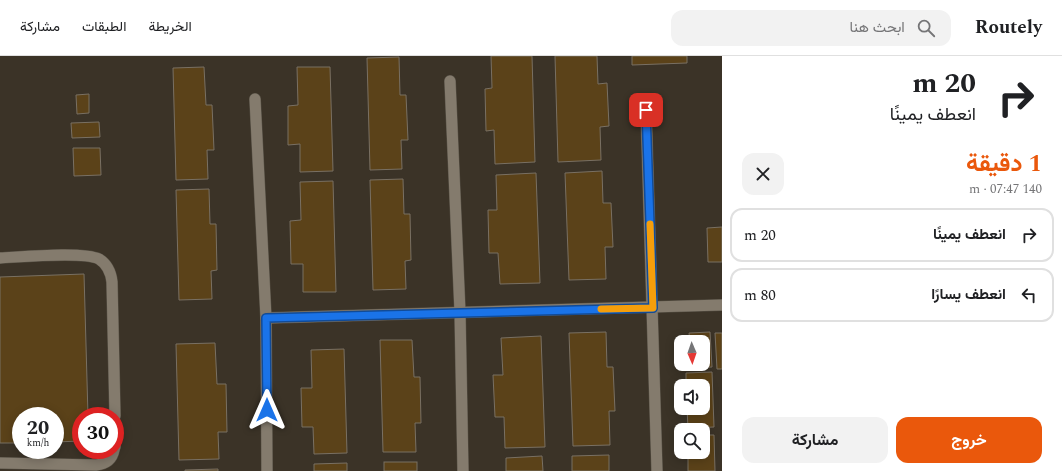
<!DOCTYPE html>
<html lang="ar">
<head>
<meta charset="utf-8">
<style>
	:root { --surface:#fff; --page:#f2f2f2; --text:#202124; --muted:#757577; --line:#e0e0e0; --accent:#ea580c }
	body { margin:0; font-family:Spectral,Vazirmatn,serif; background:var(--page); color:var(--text); direction:rtl; height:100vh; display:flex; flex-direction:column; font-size:15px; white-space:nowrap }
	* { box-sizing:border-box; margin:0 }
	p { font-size:13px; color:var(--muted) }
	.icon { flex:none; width:22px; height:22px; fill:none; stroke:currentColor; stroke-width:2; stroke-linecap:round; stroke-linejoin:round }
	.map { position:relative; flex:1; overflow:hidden; direction:ltr }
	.sheet { display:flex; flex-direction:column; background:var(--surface); width:340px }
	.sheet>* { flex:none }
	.hud { background:#fff; color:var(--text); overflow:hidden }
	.needle { width:26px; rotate:178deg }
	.tools { position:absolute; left:674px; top:279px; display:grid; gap:8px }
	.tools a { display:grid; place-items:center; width:36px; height:36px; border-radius:8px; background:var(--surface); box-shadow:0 2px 10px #0003; font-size:20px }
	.speed { position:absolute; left:12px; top:351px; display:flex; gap:8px; font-size:20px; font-weight:700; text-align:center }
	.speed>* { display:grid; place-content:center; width:52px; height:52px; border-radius:50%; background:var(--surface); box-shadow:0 2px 10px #0003; line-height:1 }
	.speed small { font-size:10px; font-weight:400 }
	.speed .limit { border:6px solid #d22; background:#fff; color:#111 }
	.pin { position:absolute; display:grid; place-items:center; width:34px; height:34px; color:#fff; margin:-17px; border-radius:8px; box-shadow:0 2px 6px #0006 }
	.me { position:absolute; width:44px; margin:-22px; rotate:0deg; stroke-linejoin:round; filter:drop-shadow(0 0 3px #0008) }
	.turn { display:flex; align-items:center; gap:14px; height:84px; padding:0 20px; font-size:18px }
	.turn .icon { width:52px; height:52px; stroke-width:2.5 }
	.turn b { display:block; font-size:28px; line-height:34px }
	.round { display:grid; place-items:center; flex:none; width:42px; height:42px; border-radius:12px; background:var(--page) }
	.headline { display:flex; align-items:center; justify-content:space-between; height:68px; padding:0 20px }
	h1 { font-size:24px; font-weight:700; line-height:30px; color:var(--accent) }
	.primary-button { display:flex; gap:8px; margin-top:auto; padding:8px 20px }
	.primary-button a { flex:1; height:46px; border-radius:12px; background:var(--accent); color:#fff; font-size:16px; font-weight:700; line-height:46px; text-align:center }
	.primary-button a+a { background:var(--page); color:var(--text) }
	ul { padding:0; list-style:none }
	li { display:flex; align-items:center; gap:12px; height:54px; margin:0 8px 6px; padding:0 12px; border:2px solid var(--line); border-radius:12px }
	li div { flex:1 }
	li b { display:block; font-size:15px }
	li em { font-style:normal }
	header { display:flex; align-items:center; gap:24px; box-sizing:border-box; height:56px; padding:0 20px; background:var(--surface); border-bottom:1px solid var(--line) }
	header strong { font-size:19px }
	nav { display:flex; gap:22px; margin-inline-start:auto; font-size:14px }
	.search { width:280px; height:36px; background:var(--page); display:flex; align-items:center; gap:10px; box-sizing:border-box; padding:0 14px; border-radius:12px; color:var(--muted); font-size:15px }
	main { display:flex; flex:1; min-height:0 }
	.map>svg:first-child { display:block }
	.building { fill:#5b4219; stroke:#797063 }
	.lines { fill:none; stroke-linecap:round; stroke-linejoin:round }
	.service-casing { stroke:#585247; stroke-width:12 }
	.minor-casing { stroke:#585247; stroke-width:12 }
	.service { stroke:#847b6d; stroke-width:11 }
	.minor { stroke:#847b6d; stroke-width:11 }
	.route-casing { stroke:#114b97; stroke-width:10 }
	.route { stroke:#1a73e8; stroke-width:7 }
	.slow { stroke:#f59e0b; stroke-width:7 }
</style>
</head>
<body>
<header>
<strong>Routely</strong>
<div class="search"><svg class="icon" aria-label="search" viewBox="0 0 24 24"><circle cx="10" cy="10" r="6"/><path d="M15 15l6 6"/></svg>ابحث هنا</div>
<nav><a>الخريطة</a><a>الطبقات</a><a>مشاركة</a></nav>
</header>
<main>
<section class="sheet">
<div class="hud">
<div class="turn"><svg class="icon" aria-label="right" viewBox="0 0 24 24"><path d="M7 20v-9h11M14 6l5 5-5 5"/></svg><div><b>20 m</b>انعطف يمينًا</div></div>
</div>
<div class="headline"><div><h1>1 دقيقة</h1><p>140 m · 07:47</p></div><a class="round"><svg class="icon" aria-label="close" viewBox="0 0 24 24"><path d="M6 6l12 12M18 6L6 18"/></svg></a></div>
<ul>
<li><svg class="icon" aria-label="right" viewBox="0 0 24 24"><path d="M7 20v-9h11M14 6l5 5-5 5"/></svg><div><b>انعطف يمينًا</b></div><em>20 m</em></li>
<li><svg class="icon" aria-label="left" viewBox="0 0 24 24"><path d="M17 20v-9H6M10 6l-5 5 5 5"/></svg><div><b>انعطف يسارًا</b></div><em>80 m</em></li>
</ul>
<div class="primary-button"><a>خروج</a><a>مشاركة</a></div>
</section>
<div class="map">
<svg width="722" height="415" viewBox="0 0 722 415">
	<rect width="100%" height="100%" fill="#3b3327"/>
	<g class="building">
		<polygon points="491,0 532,0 535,106 495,108 494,74 486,75 485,33 492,32"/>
		<polygon points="555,0 597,0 598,28 607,27 609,70 600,71 601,104 558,106"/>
		<polygon points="632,0 687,0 687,7 632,9"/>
		<polygon points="399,1 400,39 406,39 408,84 401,84 402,113 370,114 367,2"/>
		<polygon points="204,11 206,49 212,49 214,94 207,94 208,123 176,124 173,12"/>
		<polygon points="297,11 330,11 333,115 300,116 300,88 288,89 288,50 298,49"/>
		<polygon points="89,38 89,57 77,58 76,39"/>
		<polygon points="99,66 100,81 72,82 71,67"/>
		<polygon points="73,92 100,92 101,119 74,120"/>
		<polygon points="602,115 603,147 611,147 613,191 605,191 606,223 569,224 565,117"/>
		<polygon points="536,117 540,227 500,228 498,197 489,197 488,154 497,154 496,119"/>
		<polygon points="403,123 404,158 410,158 411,204 405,205 406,233 373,234 370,124"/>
		<polygon points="333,125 336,236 303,236 303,208 291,208 290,165 301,164 300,126"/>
		<polygon points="209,133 210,168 216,168 217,214 211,215 212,243 179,244 176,134"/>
		<polygon points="722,171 722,206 708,206 707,172"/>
		<polygon points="84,218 88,360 81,360 81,385 55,386 55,360 21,360 21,387 0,387 0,221"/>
		<polygon points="606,276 607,311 613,311 615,355 609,355 610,389 573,390 569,277"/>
		<polygon points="710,276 712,311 691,312 690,308 703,308 703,286 690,286 689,277"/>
		<polygon points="715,277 722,277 722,313 717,313"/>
		<polygon points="541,280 545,391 505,392 504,361 495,361 493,319 503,319 501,282"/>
		<polygon points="380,284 412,284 414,321 420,321 421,367 415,367 416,396 383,396"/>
		<polygon points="215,287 217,328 226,328 227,376 218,376 219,403 179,404 176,288"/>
		<polygon points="344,293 347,397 314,398 313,371 302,371 301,332 312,332 311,294"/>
		<polygon points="712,316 714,371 688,372 687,352 703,352 703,330 686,330 686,317"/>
		<polygon points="703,379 714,379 715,415 688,415 688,396 703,396"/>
		<polygon points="609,399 609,415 572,415 572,400"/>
		<polygon points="542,400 543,415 506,415 506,402"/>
		<rect x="384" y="406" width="33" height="9"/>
		<polygon points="347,407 347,415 314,415 314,408"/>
		<polygon points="218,413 218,415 185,415 185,414"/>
	</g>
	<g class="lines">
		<defs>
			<g id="service">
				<path d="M 0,202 C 21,201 83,195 99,203 C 107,208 111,217 112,226 L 115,360"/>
				<polyline points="115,380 115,391"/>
				<path d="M 0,407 L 96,409 C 106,408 112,404 114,394"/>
			</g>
			<g id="minor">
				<polyline points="450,25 460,256 463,415"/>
				<polyline points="255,43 266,262 267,415"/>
				<polyline points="646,53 657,415"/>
				<polyline points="266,262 722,249"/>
			</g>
		</defs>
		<use href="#service" class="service-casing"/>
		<use href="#minor" class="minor-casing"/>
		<use href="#service" class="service"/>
		<use href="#minor" class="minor"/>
	</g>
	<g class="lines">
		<defs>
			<polyline id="route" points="267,354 266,262 653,252 646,54"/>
		</defs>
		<use href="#route" class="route-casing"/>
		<use href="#route" class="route"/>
		<polyline class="slow" points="601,253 653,252 650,168"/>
	</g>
</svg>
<div class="tools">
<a><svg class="needle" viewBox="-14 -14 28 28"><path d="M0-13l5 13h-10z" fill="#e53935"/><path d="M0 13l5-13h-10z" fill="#757577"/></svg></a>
<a><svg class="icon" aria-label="sound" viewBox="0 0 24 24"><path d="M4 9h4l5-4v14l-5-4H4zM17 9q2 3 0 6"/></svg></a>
<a><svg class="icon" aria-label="search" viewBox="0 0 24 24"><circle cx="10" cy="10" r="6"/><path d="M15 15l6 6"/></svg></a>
</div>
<div class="speed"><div>20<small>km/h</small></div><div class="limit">30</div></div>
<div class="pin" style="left:646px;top:54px;background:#d93025"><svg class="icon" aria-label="arrive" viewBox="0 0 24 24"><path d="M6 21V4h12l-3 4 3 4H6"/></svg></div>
<svg class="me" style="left:267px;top:354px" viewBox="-20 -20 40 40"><path d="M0-17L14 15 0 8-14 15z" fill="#1a73e8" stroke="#fff" stroke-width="4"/></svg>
</div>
</main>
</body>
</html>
